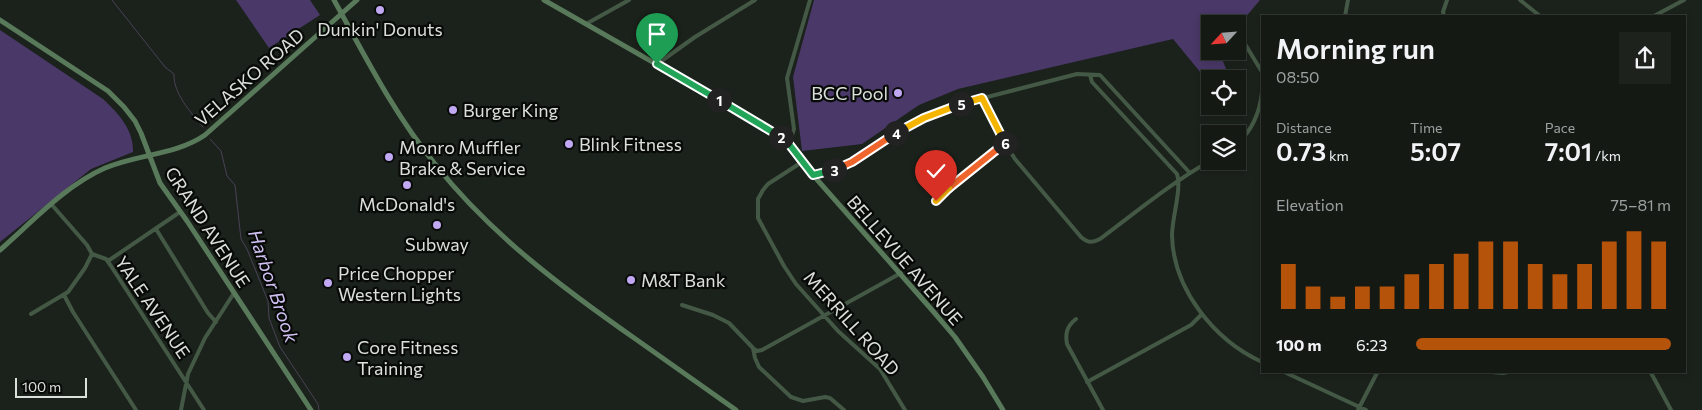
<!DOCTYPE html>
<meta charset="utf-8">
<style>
body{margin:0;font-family:Commissioner,sans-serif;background:#1d221d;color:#f1f3f6;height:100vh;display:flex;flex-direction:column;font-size:19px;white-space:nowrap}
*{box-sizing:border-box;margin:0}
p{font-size:16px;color:#9da0a0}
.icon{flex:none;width:28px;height:28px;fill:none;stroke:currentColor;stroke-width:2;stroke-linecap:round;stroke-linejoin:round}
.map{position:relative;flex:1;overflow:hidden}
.side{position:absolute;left:1261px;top:15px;width:425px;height:358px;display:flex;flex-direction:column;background:#141914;border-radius:0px;box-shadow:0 2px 8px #0003,0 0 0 1px #333834}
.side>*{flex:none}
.needle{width:32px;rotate:244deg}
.fabs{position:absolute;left:1201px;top:15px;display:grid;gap:10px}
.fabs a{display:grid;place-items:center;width:45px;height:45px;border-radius:0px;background:#141914;box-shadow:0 2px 8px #0003,0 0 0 1px #333834;font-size:25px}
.scale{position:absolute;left:15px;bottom:12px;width:72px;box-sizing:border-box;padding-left:5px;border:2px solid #dbe0db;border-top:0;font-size:14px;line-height:18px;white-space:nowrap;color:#dbe0db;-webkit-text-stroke:4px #070a07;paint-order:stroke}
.pin{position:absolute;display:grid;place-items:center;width:42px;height:42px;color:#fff;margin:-51px -21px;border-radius:50% 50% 50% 0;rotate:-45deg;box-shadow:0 0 5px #0007}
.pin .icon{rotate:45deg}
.km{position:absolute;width:25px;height:25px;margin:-12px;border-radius:50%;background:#222;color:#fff;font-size:14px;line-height:25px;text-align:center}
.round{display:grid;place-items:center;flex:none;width:52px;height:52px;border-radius:0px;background:#1d221d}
.head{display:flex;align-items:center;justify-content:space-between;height:85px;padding:0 15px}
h1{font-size:28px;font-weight:600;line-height:38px}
.stats{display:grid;grid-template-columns:repeat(3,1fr);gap:8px;height:85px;padding:5px 15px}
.stats div{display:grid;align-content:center}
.stats b{font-size:25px;font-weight:600}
.stats small{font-size:14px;font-weight:400}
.stats p{font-size:14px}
.chart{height:140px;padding:10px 15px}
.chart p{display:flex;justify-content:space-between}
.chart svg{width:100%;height:90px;margin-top:5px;stroke:#b45309;stroke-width:6}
ul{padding:0 15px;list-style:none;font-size:16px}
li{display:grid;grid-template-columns:80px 60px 1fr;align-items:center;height:38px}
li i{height:12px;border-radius:6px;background:#b45309}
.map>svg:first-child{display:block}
.green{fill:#4a3868}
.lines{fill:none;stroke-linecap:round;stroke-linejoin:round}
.stream{stroke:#494356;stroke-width:1}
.street{stroke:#445945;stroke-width:4}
.secondary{stroke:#58795a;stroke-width:5}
.split-1-casing{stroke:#fff;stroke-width:10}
.split-2-casing{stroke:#fff;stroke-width:10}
.split-3-casing{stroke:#fff;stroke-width:10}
.split-4-casing{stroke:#fff;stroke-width:10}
.split-5-casing{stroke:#fff;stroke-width:10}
.split-6-casing{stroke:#fff;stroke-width:10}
.split-7-casing{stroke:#fff;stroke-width:10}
.split-8-casing{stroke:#fff;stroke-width:10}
.split-1{stroke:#22a559;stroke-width:6}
.split-2{stroke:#22a559;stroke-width:6}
.split-3{stroke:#22a559;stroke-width:6}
.split-4{stroke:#f0652b;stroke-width:6}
.split-5{stroke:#f5b400;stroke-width:6}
.split-6{stroke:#f5b400;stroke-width:6}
.split-7{stroke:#f0652b;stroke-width:6}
.split-8{stroke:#f5b400;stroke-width:6}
.poi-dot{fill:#c1a8f3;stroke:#070a07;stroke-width:2}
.labels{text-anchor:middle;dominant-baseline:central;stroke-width:4.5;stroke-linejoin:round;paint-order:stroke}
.poi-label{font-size:18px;fill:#dbe0db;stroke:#070a07;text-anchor:start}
.street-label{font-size:18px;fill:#dbe0db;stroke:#070a07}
.water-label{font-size:19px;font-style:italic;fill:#d0c0f2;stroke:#070a07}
</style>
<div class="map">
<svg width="1702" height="410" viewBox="0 0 1702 410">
<rect width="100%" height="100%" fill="#1b211b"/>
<!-- green -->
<path class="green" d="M 236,0 L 310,0 L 320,15 L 269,48 Z
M 814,0 L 1260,0 L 1238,26 L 1238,24 L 1210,24 L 1210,51 L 1219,51 L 1230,79 L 1210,79 L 1210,84 L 1173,39 L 958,89 L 919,105 L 862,144 L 802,151 L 793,77 Z
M 0,30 L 103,99 C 118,113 134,130 133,152 L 91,169 L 0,242 Z"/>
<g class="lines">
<!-- stream -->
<path class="stream" d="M 112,0 L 165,67 L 174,74 C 173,93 191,113 203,127
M 210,139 L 221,151 L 227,176 L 235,185 L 241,239 L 247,249 L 268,301 L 269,318 L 280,347 L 318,404 L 319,410"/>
<!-- street -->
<path class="street" d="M 1520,0 L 1540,16
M 1345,16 L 1348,0
M 1444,16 L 1443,12 L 1447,0
M 1654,16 L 1684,0
M 586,24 L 629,0
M 1245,44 L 1262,72
M 657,64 L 695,37 L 755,0
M 1090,75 L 1092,82 L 1177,174 C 1182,188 1172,218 1172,235 C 1173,289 1214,340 1262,362
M 982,98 L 1005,143 L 1015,159 L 1081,237 C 1088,243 1092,243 1100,239 C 1136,212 1171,183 1210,161
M 1238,143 C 1252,130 1260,111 1262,92
M 789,144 L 794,129 L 787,78 L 810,0
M 802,162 L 768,184 L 763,190 L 758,199 L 758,218 L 784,266 L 796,284 L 838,331 L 880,369 L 905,410
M 813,175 L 843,166 L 883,140 L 908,126 L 960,104 L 1077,74 L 1100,75 L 1189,172
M 936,201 L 970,169 L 1005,143
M 52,205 L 87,245 L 92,254 L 106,259 L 111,266 L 204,410
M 156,229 L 208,313 L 216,322
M 108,261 L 180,212
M 64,295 L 73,312 L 136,410
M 682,305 L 713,315 L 729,323 L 753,348 L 755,358 L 759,367 L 791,397 L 803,401 L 825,397 L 830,398 L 844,410
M 31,314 L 68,292 L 85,268 L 92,254
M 1076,319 C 1067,326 1065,333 1067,344 L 1103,410
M 754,349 L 757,351 L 762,350 L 901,273
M 1282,371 L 1366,410
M 1480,371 L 1503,373 L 1513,371
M 1650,371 L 1671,410
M 1087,382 L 1191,325 L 1202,314
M 181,410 L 188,374 L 205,338 L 234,293
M 1358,410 L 1378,371"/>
<!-- secondary -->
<path class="secondary" d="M 334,0 C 365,56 394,114 435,164 C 491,235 564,289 637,340 C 670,363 703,387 736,410
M 544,0 L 775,132 L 789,144 L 813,175 L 932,310 L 955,337 L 983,377 L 1003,410
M 0,20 L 108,91 L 124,107 L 135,121 L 141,133 L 160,183 L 187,221 L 311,410
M 0,250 C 32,222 66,185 105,168 C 138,154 176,155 205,135 L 357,0"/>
</g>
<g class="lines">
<!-- split-1 casing -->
<g class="split-1-casing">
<path id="split-1" d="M 657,64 L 719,100"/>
</g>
<!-- split-2 casing -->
<g class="split-2-casing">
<path id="split-2" d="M 719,100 L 781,137"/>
</g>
<!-- split-3 casing -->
<g class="split-3-casing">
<path id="split-3" d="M 781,137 L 789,144 L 813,175 L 834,170"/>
</g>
<!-- split-4 casing -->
<g class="split-4-casing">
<path id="split-4" d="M 834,170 L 852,162 L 896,133"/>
</g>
<!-- split-5 casing -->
<g class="split-5-casing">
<path id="split-5" d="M 896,133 L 924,118 L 961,104"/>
</g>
<!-- split-6 casing -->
<g class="split-6-casing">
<path id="split-6" d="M 961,104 L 982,98 L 1005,143"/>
</g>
<!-- split-7 casing -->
<g class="split-7-casing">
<path id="split-7" d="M 949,188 L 1005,143"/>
</g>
<!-- split-8 casing -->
<g class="split-8-casing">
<path id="split-8" d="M 936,201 L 949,188"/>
</g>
<!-- split-1 -->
<use href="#split-1" class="split-1"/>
<!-- split-2 -->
<use href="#split-2" class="split-2"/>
<!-- split-3 -->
<use href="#split-3" class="split-3"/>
<!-- split-4 -->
<use href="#split-4" class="split-4"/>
<!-- split-5 -->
<use href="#split-5" class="split-5"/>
<!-- split-6 -->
<use href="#split-6" class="split-6"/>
<!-- split-7 -->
<use href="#split-7" class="split-7"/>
<!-- split-8 -->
<use href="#split-8" class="split-8"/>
</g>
<!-- markers -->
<g class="poi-dot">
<circle cx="380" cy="10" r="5"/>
<circle cx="898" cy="93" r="5"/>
<circle cx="453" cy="110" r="5"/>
<circle cx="569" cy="144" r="5"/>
<circle cx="389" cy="157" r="5"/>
<circle cx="407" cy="185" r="5"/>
<circle cx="437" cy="225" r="5"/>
<circle cx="631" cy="280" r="5"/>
<circle cx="328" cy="283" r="5"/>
<circle cx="347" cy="357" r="5"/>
</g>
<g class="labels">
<!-- poi labels -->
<g class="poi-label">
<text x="380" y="29" text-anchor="middle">Dunkin' Donuts</text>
<text x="888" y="93" text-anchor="end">BCC Pool</text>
<text x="463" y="110">Burger King</text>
<text x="579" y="144">Blink Fitness</text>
<text x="399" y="147">Monro Muffler<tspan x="399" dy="21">Brake &amp; Service</tspan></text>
<text x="407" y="204" text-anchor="middle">McDonald's</text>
<text x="437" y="244" text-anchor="middle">Subway</text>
<text x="338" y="273">Price Chopper<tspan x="338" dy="21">Western Lights</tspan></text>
<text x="641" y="280">M&amp;T Bank</text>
<text x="357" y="347">Core Fitness<tspan x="357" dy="21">Training</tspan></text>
</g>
<!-- street labels -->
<g class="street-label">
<text transform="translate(249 77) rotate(-41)">VELASKO ROAD</text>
<text transform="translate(208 227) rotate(57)">GRAND AVENUE</text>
<text transform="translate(905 260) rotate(49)">BELLEVUE AVENUE</text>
<text transform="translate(153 307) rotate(56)">YALE AVENUE</text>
<text transform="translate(852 323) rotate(48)">MERRILL ROAD</text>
</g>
<!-- water labels -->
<g class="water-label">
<text transform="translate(274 286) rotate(71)">Harbor Brook</text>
</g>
</g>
</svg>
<div class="fabs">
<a><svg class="needle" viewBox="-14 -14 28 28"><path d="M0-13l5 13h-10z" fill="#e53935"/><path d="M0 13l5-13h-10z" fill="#9da0a0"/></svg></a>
<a><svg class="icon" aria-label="locate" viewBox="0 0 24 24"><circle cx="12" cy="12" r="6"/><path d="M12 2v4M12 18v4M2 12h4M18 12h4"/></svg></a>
<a><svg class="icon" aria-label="layers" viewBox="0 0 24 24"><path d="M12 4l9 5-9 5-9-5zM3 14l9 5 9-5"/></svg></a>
</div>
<div class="scale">100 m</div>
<div class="pin" style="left:657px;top:64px;background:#1e9e55"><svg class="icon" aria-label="arrive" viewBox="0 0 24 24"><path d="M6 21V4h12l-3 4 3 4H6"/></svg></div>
<div class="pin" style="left:936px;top:201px;background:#d93025"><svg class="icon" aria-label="check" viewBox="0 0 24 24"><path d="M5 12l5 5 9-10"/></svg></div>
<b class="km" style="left:719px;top:100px">1</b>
<b class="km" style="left:781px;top:137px">2</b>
<b class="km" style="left:834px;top:170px">3</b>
<b class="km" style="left:896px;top:133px">4</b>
<b class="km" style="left:961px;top:104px">5</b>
<b class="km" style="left:1005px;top:143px">6</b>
<section class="side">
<div class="head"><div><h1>Morning run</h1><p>08:50</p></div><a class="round"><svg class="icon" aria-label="share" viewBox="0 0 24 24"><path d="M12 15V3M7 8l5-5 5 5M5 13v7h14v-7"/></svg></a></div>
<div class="stats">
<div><p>Distance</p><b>0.73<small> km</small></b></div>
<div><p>Time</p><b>5:07</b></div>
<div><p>Pace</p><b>7:01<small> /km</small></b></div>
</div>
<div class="chart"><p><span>Elevation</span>75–81 m</p>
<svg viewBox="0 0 160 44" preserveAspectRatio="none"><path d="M5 44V22M15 44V33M25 44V38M35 44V33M45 44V33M55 44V27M65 44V22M75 44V17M85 44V11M95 44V11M105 44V22M115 44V27M125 44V22M135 44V11M145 44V6M155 44V11"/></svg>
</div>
<ul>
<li><b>100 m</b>6:23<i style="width:100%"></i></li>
</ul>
</section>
</div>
